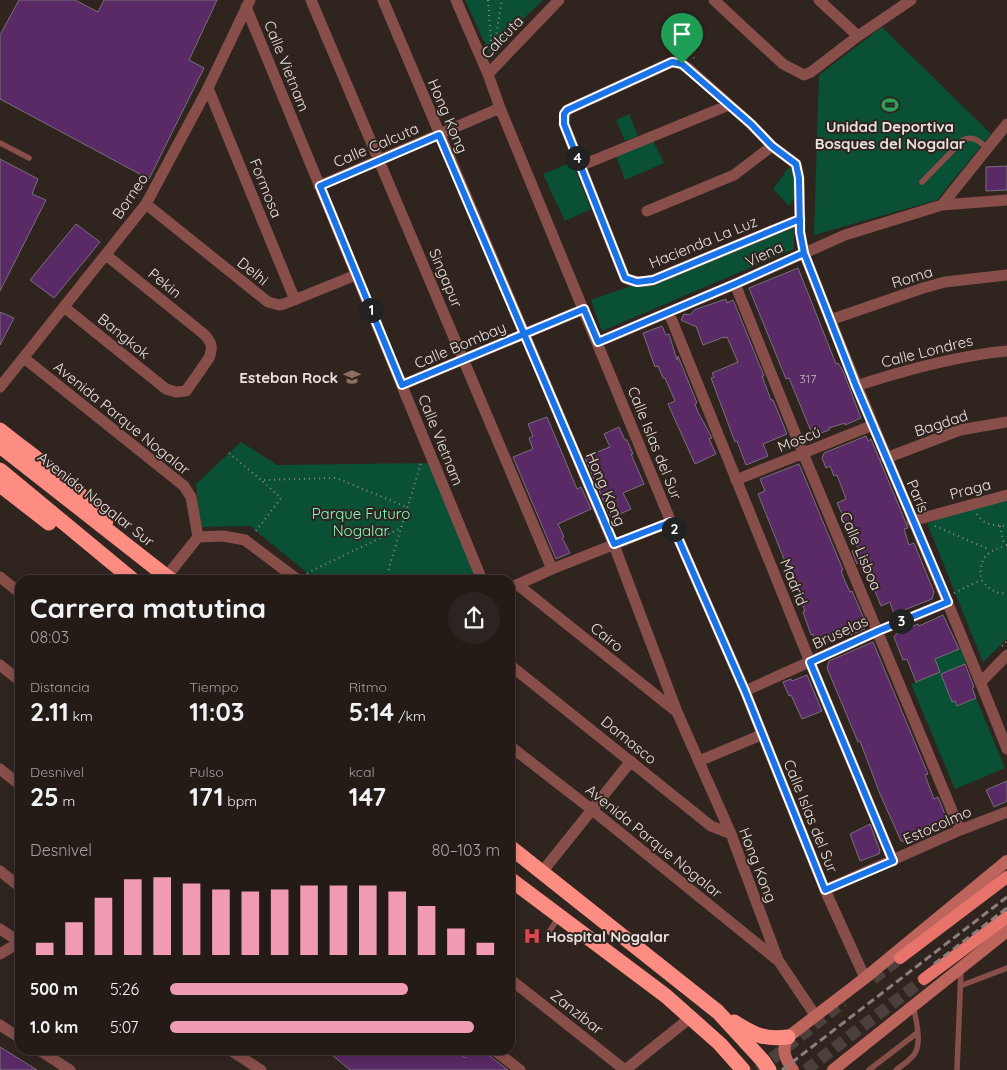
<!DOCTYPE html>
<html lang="es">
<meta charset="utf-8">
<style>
body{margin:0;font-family:Quicksand,sans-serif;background:#2c2420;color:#f1f3f6;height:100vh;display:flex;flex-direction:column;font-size:19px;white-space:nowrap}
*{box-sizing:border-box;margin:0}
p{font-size:16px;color:#a3a1a1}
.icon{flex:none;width:28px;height:28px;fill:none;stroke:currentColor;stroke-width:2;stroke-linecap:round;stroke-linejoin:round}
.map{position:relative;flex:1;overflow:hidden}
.sheet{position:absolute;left:15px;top:575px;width:500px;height:480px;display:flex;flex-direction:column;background:#241b17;border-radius:15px;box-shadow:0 2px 12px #0003,0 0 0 1px #413936}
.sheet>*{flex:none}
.pin{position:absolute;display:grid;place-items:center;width:42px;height:42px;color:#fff;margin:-51px -21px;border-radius:50% 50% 50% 0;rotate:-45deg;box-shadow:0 0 5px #0007}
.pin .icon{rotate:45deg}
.km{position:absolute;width:25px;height:25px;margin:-12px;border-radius:50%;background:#222;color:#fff;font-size:14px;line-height:25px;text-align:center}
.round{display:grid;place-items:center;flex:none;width:52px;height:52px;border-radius:26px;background:#2c2420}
.overview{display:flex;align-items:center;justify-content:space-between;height:85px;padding:0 15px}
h1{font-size:28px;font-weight:700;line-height:38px}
.figures{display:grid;grid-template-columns:repeat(3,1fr);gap:8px;height:85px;padding:5px 15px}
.figures div{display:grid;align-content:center}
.figures b{font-size:25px;font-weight:700}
.figures small{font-size:14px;font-weight:400}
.figures p{font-size:14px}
.chart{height:140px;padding:10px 15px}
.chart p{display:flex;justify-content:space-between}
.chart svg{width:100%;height:90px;margin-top:5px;stroke:#f19ab3;stroke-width:6}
ul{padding:0 15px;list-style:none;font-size:16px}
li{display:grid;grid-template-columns:80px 60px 1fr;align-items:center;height:38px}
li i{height:12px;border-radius:6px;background:#f19ab3}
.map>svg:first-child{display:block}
.green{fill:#095035}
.building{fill:#5a2a66;stroke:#786f7b}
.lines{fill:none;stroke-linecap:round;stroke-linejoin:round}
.primary-tunnel{stroke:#4c403c;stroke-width:12;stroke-dasharray:12 6;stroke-linecap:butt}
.path{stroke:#938986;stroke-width:2;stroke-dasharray:1 4;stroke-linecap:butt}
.lane{stroke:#884f4a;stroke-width:5.5}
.street{stroke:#884f4a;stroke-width:11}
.secondary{stroke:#bd645c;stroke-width:12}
.primary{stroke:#e7736a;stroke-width:12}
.highway{stroke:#fd8d83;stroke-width:15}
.rail{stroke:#897f7b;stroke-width:3;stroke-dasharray:8 4;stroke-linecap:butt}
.route-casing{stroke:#fff;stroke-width:10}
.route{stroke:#1a73e8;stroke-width:6}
.labels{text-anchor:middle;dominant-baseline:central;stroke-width:4;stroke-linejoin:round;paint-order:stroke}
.number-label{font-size:12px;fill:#c5b3c0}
.street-label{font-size:15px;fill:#e9e1de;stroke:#30241f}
.poi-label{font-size:15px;font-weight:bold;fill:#e9e1de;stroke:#30241f}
.park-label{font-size:15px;fill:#81fec3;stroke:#30241f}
</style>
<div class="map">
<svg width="1007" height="1070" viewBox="0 0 1007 1070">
<rect width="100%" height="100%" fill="#30241f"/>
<!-- green -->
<path class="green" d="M 465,0 L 543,0 L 523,19 L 492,59 Z
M 882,27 L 991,134 L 937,200 L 814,235 L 819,75 Z
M 629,114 L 638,136 L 625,141 L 616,120 Z
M 653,141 L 664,163 L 625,180 L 616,156 Z
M 572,162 L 591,209 L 565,221 L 543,174 Z
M 789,167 L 797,172 L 796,196 L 789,206 L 773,189 Z
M 794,228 L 794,249 L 602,331 L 591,300 Z
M 241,442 L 277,465 L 429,463 L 477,580 L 316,580 L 250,526 L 200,527 L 196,484 Z
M 1007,499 L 1007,639 L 983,662 L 927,523 Z
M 960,648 L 967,663 L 941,674 L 952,702 L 955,701 L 957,706 L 976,698 L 1005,768 L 955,789 L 911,684 L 939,672 L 933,660 Z"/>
<!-- building -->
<path class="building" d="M 19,0 L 75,0 L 98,12 L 104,0 L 217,0 L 189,60 L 204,68 L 149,179 L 0,99 L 0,35 Z
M 0,159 L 38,179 L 32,194 L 46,200 L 0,291 Z
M 1007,166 L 1007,190 L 986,191 L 986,167 Z
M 76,224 L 100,242 L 54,298 L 30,280 Z
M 798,268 L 836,364 L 838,363 L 843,371 L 861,418 L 845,425 L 845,423 L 829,428 L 829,430 L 813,436 L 789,378 L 786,379 L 749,288 Z
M 726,299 L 727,303 L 733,300 L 736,307 L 764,376 L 762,376 L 771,400 L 773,400 L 787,434 L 763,444 L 768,456 L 746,465 L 737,441 L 735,442 L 711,378 L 714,377 L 712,373 L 738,362 L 727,337 L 724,338 L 724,337 L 703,345 L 696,326 L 694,326 L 681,320 L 684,314 L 690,315 L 694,310 Z
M 0,312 L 14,318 L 0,345 Z
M 662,326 L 666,335 L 669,334 L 677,360 L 678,356 L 697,403 L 695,404 L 698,412 L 712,438 L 709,439 L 716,454 L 695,464 L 668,404 L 675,401 L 665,378 L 663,378 L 658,366 L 655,367 L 643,333 Z
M 547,417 L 577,489 L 581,487 L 591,509 L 558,524 L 564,537 L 562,538 L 570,553 L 556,559 L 513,457 L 533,449 L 529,438 L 533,436 L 528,424 Z
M 619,427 L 625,440 L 627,440 L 633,454 L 631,454 L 644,484 L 623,493 L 631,509 L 611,518 L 585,458 L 597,452 L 610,447 L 604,434 Z
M 866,436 L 868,441 L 871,439 L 908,528 L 904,529 L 909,545 L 914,543 L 934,592 L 932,599 L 894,614 L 890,602 L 881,606 L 863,561 L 857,564 L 852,551 L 858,549 L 849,524 L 847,525 L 837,503 L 846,499 L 837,475 L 834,476 L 830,466 L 826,468 L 822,458 L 824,453 Z
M 799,464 L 843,570 L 841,571 L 845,581 L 850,592 L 852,591 L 865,621 L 862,622 L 865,629 L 850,635 L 849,633 L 818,646 L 813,634 L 811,635 L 803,612 L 805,611 L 798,594 L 801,592 L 787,563 L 786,564 L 758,494 L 765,491 L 760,479 Z
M 943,615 L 959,649 L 935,659 L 940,672 L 916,682 L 907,659 L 903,660 L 894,637 L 898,632 L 918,624 L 919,626 Z
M 873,642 L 928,774 L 925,775 L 934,799 L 938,797 L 949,824 L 948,826 L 909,842 L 901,841 L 880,794 L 860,741 L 858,742 L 827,668 L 829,661 Z
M 965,664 L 974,687 L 972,688 L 976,698 L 957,706 L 955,701 L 952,702 L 941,674 Z
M 807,675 L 822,711 L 802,719 L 791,695 L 789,696 L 783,682 L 791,679 L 792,681 Z
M 1007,781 L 1007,801 L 994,807 L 986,790 Z
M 870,824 L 880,851 L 879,854 L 860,861 L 850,834 Z
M 0,1047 L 37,1070 L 0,1070 Z
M 326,1050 L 455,1050 L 465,1058 L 471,1050 L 482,1050 L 508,1070 L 350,1070 Z"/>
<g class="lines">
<!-- primary-tunnel -->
<path class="primary-tunnel" d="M 873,979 L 900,958
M 758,1070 L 843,1002
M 806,1070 L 924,979"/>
<!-- path -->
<path class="path" d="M 488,0 L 492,55
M 682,52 L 686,50 L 694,58
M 493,53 L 502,0
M 229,453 L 261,480 L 336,478 L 407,507
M 977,514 C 984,526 995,525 1007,526
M 935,526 L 990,550
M 1000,526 L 1004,545
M 256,531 L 281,498 L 261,480
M 1007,545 C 986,552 979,557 981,580 C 989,588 995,595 1007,593
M 307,573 L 401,528
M 387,580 L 390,564 L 421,463
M 954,593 L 981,580
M 1002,646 L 1007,641"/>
<!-- lane -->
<path class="lane" d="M 0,143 L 29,158
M 922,182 L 963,140 C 974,135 979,142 988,148
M 549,932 L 558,918
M 960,986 L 1007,968
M 869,1070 L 917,1033
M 896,1070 C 902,1065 913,1059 916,1051 C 921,1041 916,1017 913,1007
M 957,1070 L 961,970"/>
<!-- street -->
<path class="street" d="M 311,0 L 552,569
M 383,0 L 614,545 L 677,712 L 731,834 L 778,960 L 815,1015
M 456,0 L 488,74 L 500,108 L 671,522 L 745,691 L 825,890 L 865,978
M 714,0 L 783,64 L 804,75 L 811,72 L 858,36 L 911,0
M 819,0 L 858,36
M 246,7 L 482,580
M 488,74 L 559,0
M 208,88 L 295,300
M 580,166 L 729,105
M 319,186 L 500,108
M 146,204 L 268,302 L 279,305 L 284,304 L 356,275
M 942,205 L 1007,124
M 647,211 L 734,175 L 772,146
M 800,219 L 653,280 C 642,282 635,283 625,278 L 564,124 L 565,114 L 567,110 L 672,62 L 678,62 L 688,68 L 751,124 L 772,146 L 796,164 L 799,178 L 800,232 L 804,253 C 868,420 942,583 1007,749
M 735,284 L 803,453 L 960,830
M 64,307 L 166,389 L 176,392 L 186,391 L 209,358 C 213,348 212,343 205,335 L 106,255
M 669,313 L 810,662 L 893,861
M 830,320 L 923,288 L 945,282 L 1007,275
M 598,342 L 735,284 L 845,235 L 942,205 L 1007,200
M 24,358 L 184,486 L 191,497 L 198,537
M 402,385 L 584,309
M 856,386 C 905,370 955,356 1007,351
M 0,387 L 146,204 L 208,88 L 250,0
M 886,458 L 960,430 L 1007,422
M 736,480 L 873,425
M 912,521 L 1007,495
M 198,537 L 223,536 L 245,540 L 298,580
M 167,576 L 198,537
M 0,577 L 20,593
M 518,585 L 677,712
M 510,588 L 552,569 L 671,522
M 0,665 L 20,681
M 510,665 L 701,818 L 711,826 L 731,834
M 981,682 L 1007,655
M 745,691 L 878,631 L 948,602
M 510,746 L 591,809 L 776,959
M 699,761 L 761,735
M 0,769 L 20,785
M 0,871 L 20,887
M 542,872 L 631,761
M 825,890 L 960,830 L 1007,812
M 0,929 L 20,942
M 0,954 L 20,942
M 510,979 L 625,1070
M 0,1025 L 20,1038
M 39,1050 L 70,1070
M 230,1050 L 261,1070
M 494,1050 L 520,1070
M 625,1070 L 690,1018"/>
<!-- secondary -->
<path class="secondary" d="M 793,1070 C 785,1059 781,1049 788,1037 L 865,978 L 1007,861
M 833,1070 L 1007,931"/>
<!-- primary -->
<path class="primary" d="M 900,958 L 1007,877
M 924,979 L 1007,917"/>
<!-- highway -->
<path class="highway" d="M 0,430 C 36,459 76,486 106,521
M 0,446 L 171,580
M 0,470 L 133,580
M 0,485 L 49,523
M 510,847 L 718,1012 L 763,1061 L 769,1070
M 510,879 L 666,996 L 720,1044 L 743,1070
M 734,1022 C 755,1035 764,1040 788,1037"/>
<!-- rail -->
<path class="rail" d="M 934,964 L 1007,908
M 782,1070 L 1007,897"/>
</g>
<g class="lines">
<!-- route casing -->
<g class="route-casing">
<path id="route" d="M 682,64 L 751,124 L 772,146 L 796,164 L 799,178 L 800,232 L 804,253 L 735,284 L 598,342 L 584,309 L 402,385 L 320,186 L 439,135 L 614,544 L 671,522 L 745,691 L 825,890 L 893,861 L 810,662 L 878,631 L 948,602 L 856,386 L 804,253 L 800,232 L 800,219 L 653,280 L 637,282 L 625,278 L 564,124 L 564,114 L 567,110 L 672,62 L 682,64"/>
</g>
<!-- route -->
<use href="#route" class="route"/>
</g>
<!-- icons -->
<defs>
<g id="stadium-bare" transform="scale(1.35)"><path d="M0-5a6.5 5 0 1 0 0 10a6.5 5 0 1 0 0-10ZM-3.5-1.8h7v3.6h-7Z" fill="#2e9e5b" stroke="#30241f" stroke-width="2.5" paint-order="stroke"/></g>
<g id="school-bare" transform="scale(1.35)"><path d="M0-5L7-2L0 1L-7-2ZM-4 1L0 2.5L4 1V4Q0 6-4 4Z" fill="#8d6e63" stroke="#30241f" stroke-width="2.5" paint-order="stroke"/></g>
<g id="hospital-bare" transform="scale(1.35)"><path d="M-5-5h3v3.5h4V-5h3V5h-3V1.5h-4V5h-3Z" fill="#e0444e" stroke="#30241f" stroke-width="2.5" paint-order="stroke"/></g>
</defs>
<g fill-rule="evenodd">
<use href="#stadium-bare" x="890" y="105"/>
<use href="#school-bare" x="352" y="377"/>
<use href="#hospital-bare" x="532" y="936"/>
</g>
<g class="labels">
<!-- number labels -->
<g class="number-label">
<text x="808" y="378">317</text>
</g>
<!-- street labels -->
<g class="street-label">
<text transform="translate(502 37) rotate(-46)">Calcuta</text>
<text transform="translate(287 66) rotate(68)">Calle Vietnam</text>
<text transform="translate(448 116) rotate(67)">Hong Kong</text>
<text transform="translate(376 145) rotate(-23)">Calle Calcuta</text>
<text transform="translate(266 188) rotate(68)">Formosa</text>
<text transform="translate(130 196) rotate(-56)">Borneo</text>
<text transform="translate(703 242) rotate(-22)">Hacienda La Luz</text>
<text transform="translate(764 254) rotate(-25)">Viena</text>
<text transform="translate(253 271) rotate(39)">Delhi</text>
<text transform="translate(912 277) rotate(-17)">Roma</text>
<text transform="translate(446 278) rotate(67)">Singapur</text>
<text transform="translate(165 283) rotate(39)">Pekin</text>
<text transform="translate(124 336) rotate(39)">Bangkok</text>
<text transform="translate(460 345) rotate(-23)">Calle Bombay</text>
<text transform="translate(927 351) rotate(-14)">Calle Londres</text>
<text transform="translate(122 418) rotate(39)">Avenida Parque Nogalar</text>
<text transform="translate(941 423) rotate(-18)">Bagdad</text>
<text transform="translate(799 439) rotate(-22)">Moscú</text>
<text transform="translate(441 440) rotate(68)">Calle Vietnam</text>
<text transform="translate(655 443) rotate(68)">Calle Islas del Sur</text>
<text transform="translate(606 489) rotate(67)">Hong Kong</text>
<text transform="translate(970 489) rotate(-15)">Praga</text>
<text transform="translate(918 496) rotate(67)">París</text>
<text transform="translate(96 499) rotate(38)">Avenida Nogalar Sur</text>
<text transform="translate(861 551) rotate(67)">Calle Lisboa</text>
<text transform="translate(794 582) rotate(68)">Madrid</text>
<text transform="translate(840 632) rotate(-25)">Bruselas</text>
<text transform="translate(607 637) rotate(39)">Cairo</text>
<text transform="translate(629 740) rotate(39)">Damasco</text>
<text transform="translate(811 816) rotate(68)">Calle Islas del Sur</text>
<text transform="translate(937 825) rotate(-24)">Estocolmo</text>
<text transform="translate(654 841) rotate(39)">Avenida Parque Nogalar</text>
<text transform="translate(758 865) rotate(69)">Hong Kong</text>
<text transform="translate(577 1012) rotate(38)">Zanzíbar</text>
</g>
<!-- poi labels -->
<g class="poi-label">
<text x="890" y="126">Unidad Deportiva<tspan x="890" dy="17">Bosques del Nogalar</tspan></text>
<text x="338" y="377" text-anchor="end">Esteban Rock</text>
<text x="546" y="936" text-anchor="start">Hospital Nogalar</text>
</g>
<!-- park labels -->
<g class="park-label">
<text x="361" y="513">Parque Futuro<tspan x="361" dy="17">Nogalar</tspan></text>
</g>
</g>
</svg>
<div class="pin" style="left:682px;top:64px;background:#1e9e55"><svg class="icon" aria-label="arrive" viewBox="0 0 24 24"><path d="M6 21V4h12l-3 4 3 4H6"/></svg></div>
<b class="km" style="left:371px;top:310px">1</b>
<b class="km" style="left:674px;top:529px">2</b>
<b class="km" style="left:901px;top:621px">3</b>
<b class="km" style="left:577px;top:158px">4</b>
<section class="sheet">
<div class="overview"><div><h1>Carrera matutina</h1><p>08:03</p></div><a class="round"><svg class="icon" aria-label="share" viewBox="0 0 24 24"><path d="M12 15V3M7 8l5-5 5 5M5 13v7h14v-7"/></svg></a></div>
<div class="figures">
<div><p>Distancia</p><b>2.11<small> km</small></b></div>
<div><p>Tiempo</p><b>11:03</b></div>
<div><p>Ritmo</p><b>5:14<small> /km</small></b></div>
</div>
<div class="figures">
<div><p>Desnivel</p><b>25<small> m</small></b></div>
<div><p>Pulso</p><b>171<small> bpm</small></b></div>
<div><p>kcal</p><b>147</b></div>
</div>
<div class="chart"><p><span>Desnivel</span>80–103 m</p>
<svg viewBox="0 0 160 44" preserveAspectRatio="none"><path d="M5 44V38M15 44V28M25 44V16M35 44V7M45 44V6M55 44V9M65 44V12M75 44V13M85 44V12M95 44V10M105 44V10M115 44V10M125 44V13M135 44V20M145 44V31M155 44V38"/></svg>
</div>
<ul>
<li><b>500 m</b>5:26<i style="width:72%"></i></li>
<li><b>1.0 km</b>5:07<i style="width:92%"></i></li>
</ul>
</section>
</div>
